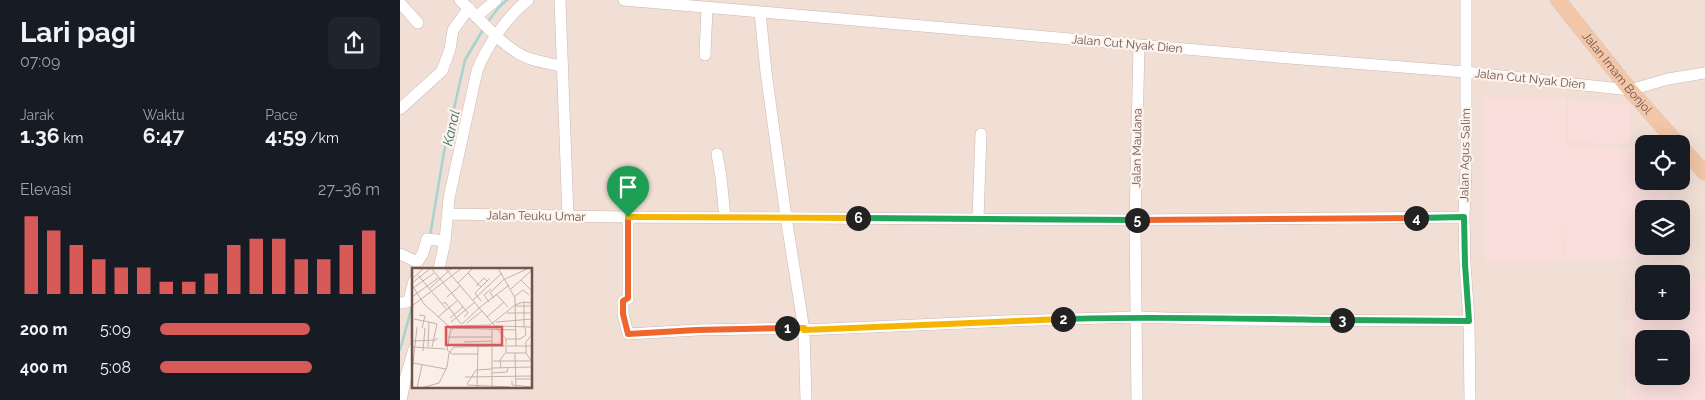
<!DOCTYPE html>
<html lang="id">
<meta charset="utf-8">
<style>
body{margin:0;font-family:Raleway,sans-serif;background:#20242c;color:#f1f3f6;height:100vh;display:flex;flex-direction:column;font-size:19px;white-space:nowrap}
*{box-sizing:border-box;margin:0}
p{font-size:16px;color:#9ea1a6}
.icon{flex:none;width:28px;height:28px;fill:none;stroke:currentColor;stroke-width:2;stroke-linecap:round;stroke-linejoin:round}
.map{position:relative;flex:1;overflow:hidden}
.details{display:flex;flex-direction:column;background:#171b24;width:400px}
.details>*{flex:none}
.tools{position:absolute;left:1235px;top:135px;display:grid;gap:10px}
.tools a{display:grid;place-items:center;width:55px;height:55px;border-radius:10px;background:#171b24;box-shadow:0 5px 20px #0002;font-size:25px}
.pin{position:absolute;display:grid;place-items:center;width:42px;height:42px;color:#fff;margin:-51px -21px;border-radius:50% 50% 50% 0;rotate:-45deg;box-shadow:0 0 5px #0007}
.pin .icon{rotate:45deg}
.km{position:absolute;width:25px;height:25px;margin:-12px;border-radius:50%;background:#222;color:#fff;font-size:14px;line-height:25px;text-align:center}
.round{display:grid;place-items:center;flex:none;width:52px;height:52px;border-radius:10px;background:#20242c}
.summary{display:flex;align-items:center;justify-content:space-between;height:85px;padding:0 20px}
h1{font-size:28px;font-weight:700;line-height:38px}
.metrics{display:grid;grid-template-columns:repeat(3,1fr);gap:8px;height:85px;padding:5px 20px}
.metrics div{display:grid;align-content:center}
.metrics b{font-size:21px;font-weight:700}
.metrics small{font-size:14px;font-weight:400}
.metrics p{font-size:14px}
.chart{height:140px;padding:10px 20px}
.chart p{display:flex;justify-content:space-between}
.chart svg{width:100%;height:90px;margin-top:5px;stroke:#d85a58;stroke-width:6}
ul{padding:0 20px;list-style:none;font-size:16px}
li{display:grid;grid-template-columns:80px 60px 1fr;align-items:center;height:38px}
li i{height:12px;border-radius:6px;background:#d85a58}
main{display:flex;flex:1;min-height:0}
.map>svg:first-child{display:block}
.residential{fill:#f1dfd6;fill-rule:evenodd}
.commercial{fill:#f9dedc;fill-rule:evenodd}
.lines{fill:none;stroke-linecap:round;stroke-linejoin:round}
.stream{stroke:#a4d3d0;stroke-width:2.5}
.minor-casing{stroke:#cdb7b1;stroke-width:12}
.major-casing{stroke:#d4cbca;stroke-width:16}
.minor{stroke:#fff;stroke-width:11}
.major{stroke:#f2c6a6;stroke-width:15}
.split-1-casing{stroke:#fff;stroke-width:10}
.split-2-casing{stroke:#fff;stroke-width:10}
.split-3-casing{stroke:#fff;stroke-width:10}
.split-4-casing{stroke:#fff;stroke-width:10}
.split-5-casing{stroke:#fff;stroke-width:10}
.split-6-casing{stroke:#fff;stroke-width:10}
.split-7-casing{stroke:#fff;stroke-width:10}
.split-1{stroke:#f0652b;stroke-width:6}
.split-2{stroke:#f5b400;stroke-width:6}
.split-3{stroke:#22a559;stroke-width:6}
.split-4{stroke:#22a559;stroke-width:6}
.split-5{stroke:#f0652b;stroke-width:6}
.split-6{stroke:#22a559;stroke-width:6}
.split-7{stroke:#f5b400;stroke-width:6}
.labels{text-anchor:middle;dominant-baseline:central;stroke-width:4.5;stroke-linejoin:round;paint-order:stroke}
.street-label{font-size:12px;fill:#71534e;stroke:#fdf3ed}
.water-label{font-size:14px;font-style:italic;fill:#437572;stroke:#fdf3ed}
.inset-road{fill:none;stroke:#c3b1aa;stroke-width:1}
.view{fill:#d85a58;fill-opacity:0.15;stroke:#d85a58;stroke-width:2.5}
.inset-edge{fill:none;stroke:#71534e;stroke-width:2.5}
</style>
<main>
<section class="details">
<div class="summary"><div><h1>Lari pagi</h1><p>07:09</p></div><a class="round"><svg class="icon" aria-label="share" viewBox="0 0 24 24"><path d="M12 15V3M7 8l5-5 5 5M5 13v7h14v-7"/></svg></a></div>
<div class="metrics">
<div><p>Jarak</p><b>1.36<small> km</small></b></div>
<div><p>Waktu</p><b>6:47</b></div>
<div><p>Pace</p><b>4:59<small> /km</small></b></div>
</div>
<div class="chart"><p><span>Elevasi</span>27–36 m</p>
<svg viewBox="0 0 160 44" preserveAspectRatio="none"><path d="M5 44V6M15 44V13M25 44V20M35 44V27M45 44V31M55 44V31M65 44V38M75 44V38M85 44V34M95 44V20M105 44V17M115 44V17M125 44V27M135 44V27M145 44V20M155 44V13"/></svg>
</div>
<ul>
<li><b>200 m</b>5:09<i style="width:68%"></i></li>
<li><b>400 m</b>5:08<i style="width:69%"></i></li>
</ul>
</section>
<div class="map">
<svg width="1305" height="400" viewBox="0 0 1305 400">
<rect width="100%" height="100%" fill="#faefe7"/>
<!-- residential -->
<path class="residential" d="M 0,0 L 1305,0 L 1305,400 L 0,400 ZM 1244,144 L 1281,144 L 1281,181 L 1244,181 ZM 1244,209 L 1281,209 L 1281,246 L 1244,246 ZM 14,269 L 131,269 L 131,386 L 14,386 ZM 1244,274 L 1281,274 L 1281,311 L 1244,311 ZM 1244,339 L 1281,339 L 1281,376 L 1244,376 Z"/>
<!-- commercial -->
<path class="commercial" d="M 1084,98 L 1166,98 L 1165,145 L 1244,148 L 1244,181 L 1267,181 L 1268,209 L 1244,209 L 1244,246 L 1270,246 L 1270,257 L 1166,260 L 1165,169 L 1164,262 L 1085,262 Z
M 1168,101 L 1231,104 L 1230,144 L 1169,142 Z
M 1229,277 L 1244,278 L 1244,311 L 1281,311 L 1281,279 L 1305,279 L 1305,400 L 1226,400 ZM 1244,339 L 1281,339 L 1281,376 L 1244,376 Z"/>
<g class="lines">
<!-- stream -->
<path class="stream" d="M 87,23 L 99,7 L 107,0
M 30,236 L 44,152 L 65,60 L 84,28
M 0,350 L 13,303"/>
<!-- minor casing -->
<g class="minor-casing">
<path id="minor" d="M 60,0 C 80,19 103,48 128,58 C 139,62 151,64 162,66
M 160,0 L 168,217
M 224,0 L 877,57 L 1065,72 L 1230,90 L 1268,79 L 1305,73
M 1066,0 L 1066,169 L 1064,217 L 1065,264 L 1069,321 L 1070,400
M 0,3 L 18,23
M 360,12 L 366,72 L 386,217 L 404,330 L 406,400
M 76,17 L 96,0
M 305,55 L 307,8
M 0,109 L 42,71 L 50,49 L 53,30 L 69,8
M 317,154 L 321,177 L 325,218
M 48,214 L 228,217 L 735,220 L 1064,217
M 228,217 L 228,299 L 223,301 L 223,314 L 228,334 L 297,330 L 404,328
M 578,218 L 581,134
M 0,254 L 15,261 L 18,261 L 23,253 L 27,239 L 45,241
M 39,269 L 45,241 L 49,198 L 77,71 C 86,47 108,15 128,0
M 0,303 L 7,302 L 9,300 L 14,281
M 404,330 L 605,321 L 736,317 L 833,320 L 1069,321
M 1,400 L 6,376 L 14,349
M 737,400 L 735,220 L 739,45"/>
</g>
<!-- major casing -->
<g class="major-casing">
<g id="major">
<path id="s1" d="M 1158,0 L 1230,90 L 1278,144"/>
<path d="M 1281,147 L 1305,173"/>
</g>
</g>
<!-- minor -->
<use href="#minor" class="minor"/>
<!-- major -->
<use href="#major" class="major"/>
</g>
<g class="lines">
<!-- split-1 casing -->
<g class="split-1-casing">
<path id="split-1" d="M 228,217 L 228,298 L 223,301 L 223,314 L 228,334 L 297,330 L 387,328"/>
</g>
<!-- split-2 casing -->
<g class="split-2-casing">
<path id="split-2" d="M 387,328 L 404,328 L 404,330 L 663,319"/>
</g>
<!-- split-3 casing -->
<g class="split-3-casing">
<path id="split-3" d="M 663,319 C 756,316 849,319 942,320"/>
</g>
<!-- split-4 casing -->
<g class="split-4-casing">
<path id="split-4" d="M 942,320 L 1069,321 L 1065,264 L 1064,217 L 1016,218"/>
</g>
<!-- split-5 casing -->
<g class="split-5-casing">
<path id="split-5" d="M 737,220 L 1016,218"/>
</g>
<!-- split-6 casing -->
<g class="split-6-casing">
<path id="split-6" d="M 458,218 L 737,220"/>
</g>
<!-- split-7 casing -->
<g class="split-7-casing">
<path id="split-7" d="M 228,217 L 458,218"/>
</g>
<!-- split-1 -->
<use href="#split-1" class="split-1"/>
<!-- split-2 -->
<use href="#split-2" class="split-2"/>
<!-- split-3 -->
<use href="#split-3" class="split-3"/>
<!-- split-4 -->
<use href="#split-4" class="split-4"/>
<!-- split-5 -->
<use href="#split-5" class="split-5"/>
<!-- split-6 -->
<use href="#split-6" class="split-6"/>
<!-- split-7 -->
<use href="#split-7" class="split-7"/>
</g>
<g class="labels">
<!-- street labels -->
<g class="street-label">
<text transform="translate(727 44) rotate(5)">Jalan Cut Nyak Dien</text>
<text stroke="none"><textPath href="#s1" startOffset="94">Jalan Imam Bonjol</textPath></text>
<text transform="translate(1130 79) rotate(6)">Jalan Cut Nyak Dien</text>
<text transform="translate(737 148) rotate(-89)">Jalan Maulana</text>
<text transform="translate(1065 155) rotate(-89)">Jalan Agus Salim</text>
<text transform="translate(136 216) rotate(1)">Jalan Teuku Umar</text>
</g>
<!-- water labels -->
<g class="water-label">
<text transform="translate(51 128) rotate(-78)">Kanal</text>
</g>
</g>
<!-- overview -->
<g transform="translate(12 268)">
<rect width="120" height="120" fill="#faefe7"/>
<path class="inset-road" d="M 19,0 L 56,45 L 52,49M 33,0 L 94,71 L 94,78M 86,0 L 103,30 L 104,78M 56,5 L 69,19M 6,7 L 35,42M 0,11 L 12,0M 109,12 L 120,23M 0,15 L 19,0M 46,15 L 61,0M 0,17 L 12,36 L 41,62M 64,18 L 72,10 L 75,13M 1,20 L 22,5M 17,21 L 40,0M 99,21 L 120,2M 85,27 L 96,39M 0,29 L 26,10M 35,29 L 48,18M 102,29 L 111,22 L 117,27M 82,30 L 78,25 L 91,12 L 117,0M 61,32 L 90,5M 69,33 L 63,25 L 78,10M 77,34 L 72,27 L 79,21M 112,34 L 112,59M 30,37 L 33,34 L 49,56M 0,38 L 50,0M 104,38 L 120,38M 67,40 L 97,17M 95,45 L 120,45M 7,47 L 13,48 L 10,60M 26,49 L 45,33M 75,49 L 92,34M 38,50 L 51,39M 2,51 L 17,54 L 16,79M 17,54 L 25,56 L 20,79M 39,54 L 63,34M 84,54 L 120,51M 55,55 L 70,43M 50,56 L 67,40M 40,58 L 78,57 L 103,37 L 111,34 L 120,35M 83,58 L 120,59M 80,61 L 80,78M 120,66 L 114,74 L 114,85 L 120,94M 36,69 L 80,69M 94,71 L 108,71 L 114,67 L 113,59M 0,73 L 24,72 L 25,70M 52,74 L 80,73M 94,78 L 120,78M 1,79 L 33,81M 94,79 L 94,85 L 114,85M 11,83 L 13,60M 103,85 L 104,120M 66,86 L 40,86 L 35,82 L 39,60 L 104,62M 81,93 L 120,93M 1,95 L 34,101M 80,100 L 120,99M 89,100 L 88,92 L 93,85M 0,104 L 5,59M 80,105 L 95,104 L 96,100M 53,109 L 120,108M 104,111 L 120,111M 100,113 L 100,117 L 120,119M 55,116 L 64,102 L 80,101M 55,117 L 98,119M 5,120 L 10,97M 9,120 L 27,115 L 35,99 L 37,85 L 42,79 L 93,78M 65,120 L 66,78M 80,120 L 80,79"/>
<path class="view" d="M 34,59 L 90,59 L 90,77 L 34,77 Z"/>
<rect width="120" height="120" class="inset-edge"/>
</g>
</svg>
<div class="tools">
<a><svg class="icon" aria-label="locate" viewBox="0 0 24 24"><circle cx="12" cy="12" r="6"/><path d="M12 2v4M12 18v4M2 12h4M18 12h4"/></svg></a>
<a><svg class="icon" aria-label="layers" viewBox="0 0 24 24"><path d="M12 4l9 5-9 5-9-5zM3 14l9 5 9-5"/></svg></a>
<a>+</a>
<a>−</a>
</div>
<div class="pin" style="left:228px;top:217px;background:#1e9e55"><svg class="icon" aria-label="arrive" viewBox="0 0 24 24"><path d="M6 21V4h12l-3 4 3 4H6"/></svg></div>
<b class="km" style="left:387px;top:328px">1</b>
<b class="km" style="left:663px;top:319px">2</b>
<b class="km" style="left:942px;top:320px">3</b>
<b class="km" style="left:1016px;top:218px">4</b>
<b class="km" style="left:737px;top:220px">5</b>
<b class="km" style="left:458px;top:218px">6</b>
</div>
</main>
